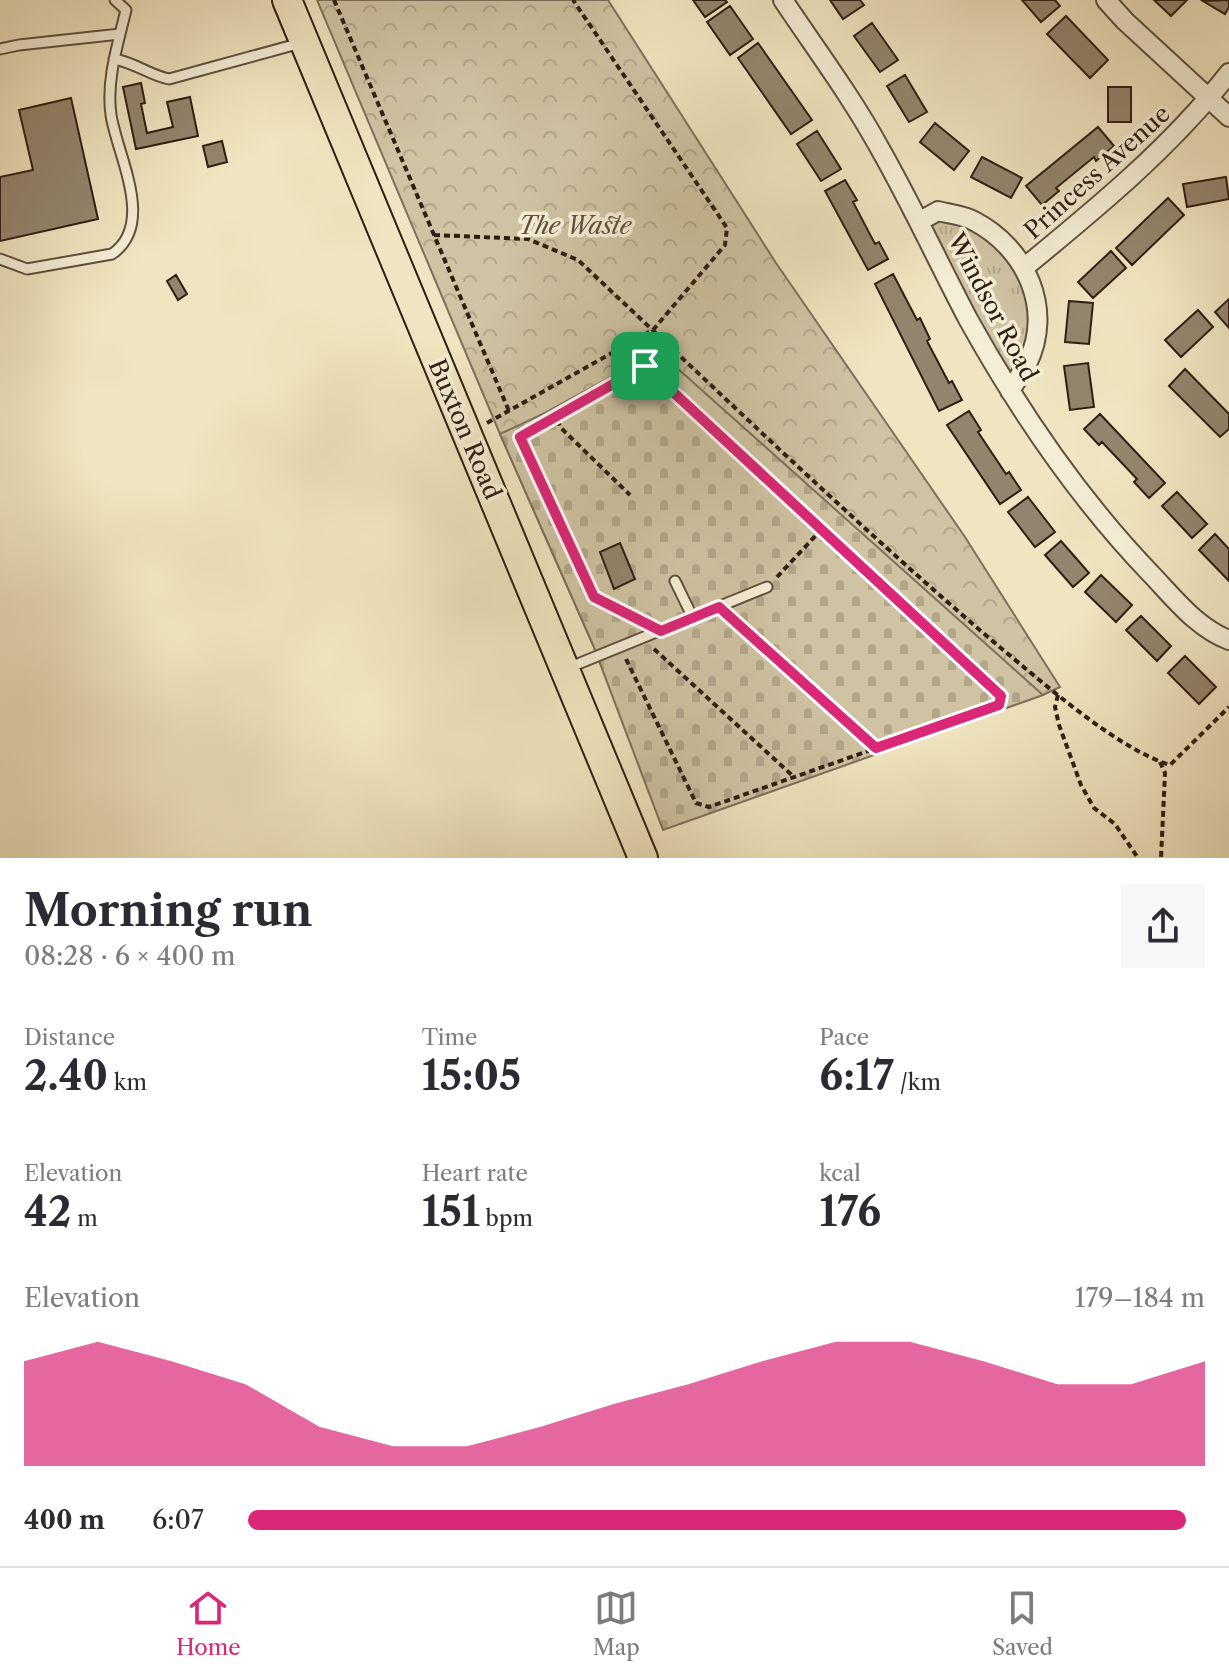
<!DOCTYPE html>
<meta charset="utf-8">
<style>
body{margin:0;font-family:"Libre Caslon Text",serif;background:#f7f7f7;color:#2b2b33;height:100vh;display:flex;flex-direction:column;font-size:30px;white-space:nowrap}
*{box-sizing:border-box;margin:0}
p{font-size:26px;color:#7c7c81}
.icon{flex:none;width:44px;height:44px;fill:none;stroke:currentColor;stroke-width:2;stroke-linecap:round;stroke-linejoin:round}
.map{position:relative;height:858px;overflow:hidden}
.side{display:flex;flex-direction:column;background:#fff;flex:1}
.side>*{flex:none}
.pin{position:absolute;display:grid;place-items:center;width:68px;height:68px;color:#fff;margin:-34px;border-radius:16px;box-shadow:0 4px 12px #0006}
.round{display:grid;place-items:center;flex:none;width:84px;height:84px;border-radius:0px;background:#f7f7f7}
.headline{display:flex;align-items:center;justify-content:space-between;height:136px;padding:0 24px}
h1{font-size:44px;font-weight:800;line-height:60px}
.figures{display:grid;grid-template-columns:repeat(3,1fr);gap:12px;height:136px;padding:8px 24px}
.figures div{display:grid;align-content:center}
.figures b{font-size:40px;font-weight:800}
.figures small{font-size:22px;font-weight:400}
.figures p{font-size:22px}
.chart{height:224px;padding:16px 24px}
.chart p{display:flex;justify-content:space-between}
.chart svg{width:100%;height:144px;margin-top:8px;fill:#db2777;opacity:.7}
ul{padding:0 24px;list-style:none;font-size:26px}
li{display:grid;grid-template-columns:128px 96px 1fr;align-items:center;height:60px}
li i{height:20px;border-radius:10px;background:#db2777}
.dock{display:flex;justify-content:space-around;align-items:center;height:112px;border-top:2px solid #e1e1e2;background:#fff;font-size:22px;color:#7c7c81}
.dock a{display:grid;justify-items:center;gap:4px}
.dock .current{color:#db2777}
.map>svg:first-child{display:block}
.grass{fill:url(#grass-tufts);stroke:#7f705b;stroke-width:2}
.forest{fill:url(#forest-crowns);stroke:#7f705b;stroke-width:2}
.cemetery{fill:url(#cemetery-stones);stroke:#7f705b;stroke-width:2}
.building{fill:#93856d;stroke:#2f1e13;stroke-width:2}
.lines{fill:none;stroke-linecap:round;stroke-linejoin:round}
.service-casing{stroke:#5f503e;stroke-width:13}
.minor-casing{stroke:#5f503e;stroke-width:22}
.trunk-casing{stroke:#2f1e13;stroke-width:32}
.path{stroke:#2f1e13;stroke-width:4;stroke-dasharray:6 4;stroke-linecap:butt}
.service{stroke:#f5eed6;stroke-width:9}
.minor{stroke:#f5eed6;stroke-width:18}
.trunk{stroke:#f0e5c0;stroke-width:28}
.route-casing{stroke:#fff;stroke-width:16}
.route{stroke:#db2777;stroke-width:10}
.labels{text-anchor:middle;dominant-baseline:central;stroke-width:7;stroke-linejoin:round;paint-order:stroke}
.street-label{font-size:24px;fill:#2f1e13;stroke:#f5eed6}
.park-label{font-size:24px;font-style:italic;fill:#5f503e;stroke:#f5eed6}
</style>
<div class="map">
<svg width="1229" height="858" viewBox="0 0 1229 858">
<defs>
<pattern id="grass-tufts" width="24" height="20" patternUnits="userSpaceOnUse" patternTransform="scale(2)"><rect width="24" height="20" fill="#cfc3a3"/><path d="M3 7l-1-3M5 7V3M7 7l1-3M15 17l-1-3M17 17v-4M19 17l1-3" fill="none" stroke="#b2a78b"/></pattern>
<pattern id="forest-crowns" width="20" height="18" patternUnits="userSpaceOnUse" patternTransform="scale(2)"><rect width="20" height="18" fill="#cfc3a3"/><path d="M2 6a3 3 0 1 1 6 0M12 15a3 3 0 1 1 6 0" fill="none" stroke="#b2a78b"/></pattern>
<pattern id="cemetery-stones" width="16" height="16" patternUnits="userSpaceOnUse" patternTransform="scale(2)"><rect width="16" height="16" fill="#cfc3a3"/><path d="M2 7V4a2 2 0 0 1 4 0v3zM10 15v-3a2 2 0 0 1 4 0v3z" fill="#b2a78b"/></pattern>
</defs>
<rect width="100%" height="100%" fill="#f0e5c0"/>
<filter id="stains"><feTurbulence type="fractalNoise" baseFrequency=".0025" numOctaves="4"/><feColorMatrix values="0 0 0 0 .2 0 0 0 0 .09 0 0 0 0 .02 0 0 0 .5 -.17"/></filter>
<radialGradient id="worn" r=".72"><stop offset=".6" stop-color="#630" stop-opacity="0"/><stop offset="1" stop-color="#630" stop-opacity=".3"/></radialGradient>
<!-- grass -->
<path class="grass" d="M 973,220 L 1016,256 L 1036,335 L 1010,391 L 920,221 Z"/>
<!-- forest -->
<path class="forest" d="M 317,0 L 608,0 L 776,263 L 965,537 L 1060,687 L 1043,695 L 593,645 L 500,434 Z"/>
<!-- cemetery -->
<path class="cemetery" d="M 658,351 L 1043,695 L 663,830 L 593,645 L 500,434 L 545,413 Z"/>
<!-- building -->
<path class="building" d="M 693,0 L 725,0 L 727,2 L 705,17 Z
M 830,0 L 860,0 L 864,5 L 843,19 Z
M 1022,0 L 1055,0 L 1060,6 L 1041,22 Z
M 1154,0 L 1187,0 L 1171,16 Z
M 1229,0 L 1229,7 L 1225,14 L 1203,1 Z
M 730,6 L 753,39 L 730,55 L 707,22 Z
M 1066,16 L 1108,60 L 1090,78 L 1047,34 Z
M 872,23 L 898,60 L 880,72 L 854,36 Z
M 758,43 L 812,120 L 791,134 L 738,58 Z
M 905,75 L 927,112 L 909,122 L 887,86 Z
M 141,83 L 145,103 L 141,104 L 147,133 L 173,127 L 167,102 L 190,97 L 198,136 L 136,149 L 123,87 Z
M 1108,87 L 1131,87 L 1131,122 L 1108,122 Z
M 71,98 L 98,219 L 0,241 L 0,177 L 33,170 L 19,110 Z
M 935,123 L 969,151 L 954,170 L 920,142 Z
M 1098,127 L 1114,146 L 1096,161 L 1094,157 L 1056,188 L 1059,191 L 1042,205 L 1026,186 Z
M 817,131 L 841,169 L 821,181 L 797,144 Z
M 222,141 L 227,162 L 208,167 L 203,146 Z
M 982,157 L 1022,178 L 1011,198 L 971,177 Z
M 1226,177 L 1229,199 L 1187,207 L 1183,184 Z
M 845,180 L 857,200 L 853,202 L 875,244 L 879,242 L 888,259 L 868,270 L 825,191 Z
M 1168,198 L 1184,215 L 1132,265 L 1116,248 Z
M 1111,251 L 1126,268 L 1093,298 L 1078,282 Z
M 893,274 L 917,320 L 920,318 L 930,339 L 927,341 L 949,383 L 952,381 L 962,400 L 939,411 L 875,284 Z
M 176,275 L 187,294 L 178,300 L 167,281 Z
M 1229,299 L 1229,328 L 1215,312 Z
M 1069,301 L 1093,303 L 1089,344 L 1065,342 Z
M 1198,310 L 1213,327 L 1181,357 L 1165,340 Z
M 1088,363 L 1094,407 L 1070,410 L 1064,366 Z
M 1185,369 L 1229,414 L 1229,429 L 1220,437 L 1169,386 Z
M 969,411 L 981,430 L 978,432 L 1006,474 L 1009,472 L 1021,490 L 1000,504 L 947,425 Z
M 1100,414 L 1165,483 L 1149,498 L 1134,482 L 1137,479 L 1102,442 L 1099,445 L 1084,429 Z
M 1177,492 L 1207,524 L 1192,538 L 1162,506 Z
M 1028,497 L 1055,532 L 1035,547 L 1008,512 Z
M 1215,534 L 1229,549 L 1229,581 L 1199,550 Z
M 1061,541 L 1089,573 L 1073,587 L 1045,555 Z
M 620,543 L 635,579 L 614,589 L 600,552 Z
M 1101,575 L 1132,605 L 1116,622 L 1085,592 Z
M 1141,616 L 1171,646 L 1157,661 L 1126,630 Z
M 1185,656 L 1216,687 L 1199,704 L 1168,673 Z"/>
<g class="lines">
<!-- service casing -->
<g class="service-casing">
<path id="service" d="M 0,49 L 19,45 L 120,34
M 114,59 C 136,63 149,75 169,79 L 301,43
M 0,259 L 27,269 L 112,254 C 156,224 117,155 111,115 C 106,80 118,44 126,10 L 115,0
M 675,581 L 693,618
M 568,668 L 767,587"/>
</g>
<!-- minor casing -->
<g class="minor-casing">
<path id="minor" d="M 783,0 C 815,48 851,96 879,147 C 911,203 938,262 968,319 C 1019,411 1079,499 1151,574 C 1174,598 1197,628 1229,640
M 1106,0 L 1125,21 L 1229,117
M 920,221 L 938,211 C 949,214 964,215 974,221 C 1026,248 1054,309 1027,364 C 1022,373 1015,382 1010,391
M 1025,267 C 1098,207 1170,148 1229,73"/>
</g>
<!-- trunk casing -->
<g class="trunk-casing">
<path id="trunk" d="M 287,0 L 643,858"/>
</g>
<!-- path -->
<path class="path" d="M 334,0 L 509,411
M 434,235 L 528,239 L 578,260 C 718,391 856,525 1002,649 C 1046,685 1116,748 1170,765 L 1229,707
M 557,418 L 520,437 L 594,597 L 644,622
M 487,423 L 653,330 L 725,245 L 727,228 L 573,0
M 777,577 L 820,531
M 729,616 L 876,748
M 654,649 L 794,777
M 626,659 L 696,803 L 709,807 L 999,705 L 1001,696 L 645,366 L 557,418 L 560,427 L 630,495
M 1058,695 L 1055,707 L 1059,725 L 1081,785 L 1094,808 L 1115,824 L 1138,858
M 1160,762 L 1165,773 L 1161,858"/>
<!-- service -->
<use href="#service" class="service"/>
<!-- minor -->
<use href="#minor" class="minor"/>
<!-- trunk -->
<use href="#trunk" class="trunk"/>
</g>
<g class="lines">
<!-- route casing -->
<g class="route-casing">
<path id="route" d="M 645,366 L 1001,696 L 999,705 L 876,748 L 719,607 L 661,631 L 594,597 L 520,437 Z"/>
</g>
<!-- route -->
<use href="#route" class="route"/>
</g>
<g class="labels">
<!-- street labels -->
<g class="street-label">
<text transform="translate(1097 172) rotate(-42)">Princess Avenue</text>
<text transform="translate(993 307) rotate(62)">Windsor Road</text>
<text transform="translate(465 429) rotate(67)">Buxton Road</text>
</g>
<!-- park labels -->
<g class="park-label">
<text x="575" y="225">The Waste</text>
</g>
</g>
<rect width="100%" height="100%" filter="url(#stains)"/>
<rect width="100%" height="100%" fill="url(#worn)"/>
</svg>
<div class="pin" style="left:645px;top:366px;background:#1e9e55"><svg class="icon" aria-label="arrive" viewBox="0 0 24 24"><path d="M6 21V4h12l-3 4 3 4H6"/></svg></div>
</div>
<section class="side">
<div class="headline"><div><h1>Morning run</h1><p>08:28 · 6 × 400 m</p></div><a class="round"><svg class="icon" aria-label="share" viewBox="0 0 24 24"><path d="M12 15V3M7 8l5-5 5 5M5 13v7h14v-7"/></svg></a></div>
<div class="figures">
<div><p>Distance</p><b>2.40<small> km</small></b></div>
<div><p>Time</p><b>15:05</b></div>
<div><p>Pace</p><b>6:17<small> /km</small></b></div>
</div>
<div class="figures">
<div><p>Elevation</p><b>42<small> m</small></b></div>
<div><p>Heart rate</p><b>151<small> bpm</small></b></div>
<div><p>kcal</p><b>176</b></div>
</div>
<div class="chart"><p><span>Elevation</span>179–184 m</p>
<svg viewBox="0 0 160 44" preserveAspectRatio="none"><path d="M0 44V12L10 6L20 12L30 19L40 32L50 38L60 38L70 32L80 25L90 19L100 12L110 6L120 6L130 12L140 19L150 19L160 12V44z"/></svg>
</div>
<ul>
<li><b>400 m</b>6:07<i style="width:98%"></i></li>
</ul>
</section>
<nav class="dock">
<a class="current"><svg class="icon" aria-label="home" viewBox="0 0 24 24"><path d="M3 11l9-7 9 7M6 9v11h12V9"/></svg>Home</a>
<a><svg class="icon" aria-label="map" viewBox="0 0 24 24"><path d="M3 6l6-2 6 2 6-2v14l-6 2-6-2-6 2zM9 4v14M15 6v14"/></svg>Map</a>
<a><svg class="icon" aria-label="saved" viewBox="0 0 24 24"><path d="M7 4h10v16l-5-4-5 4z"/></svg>Saved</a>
</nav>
